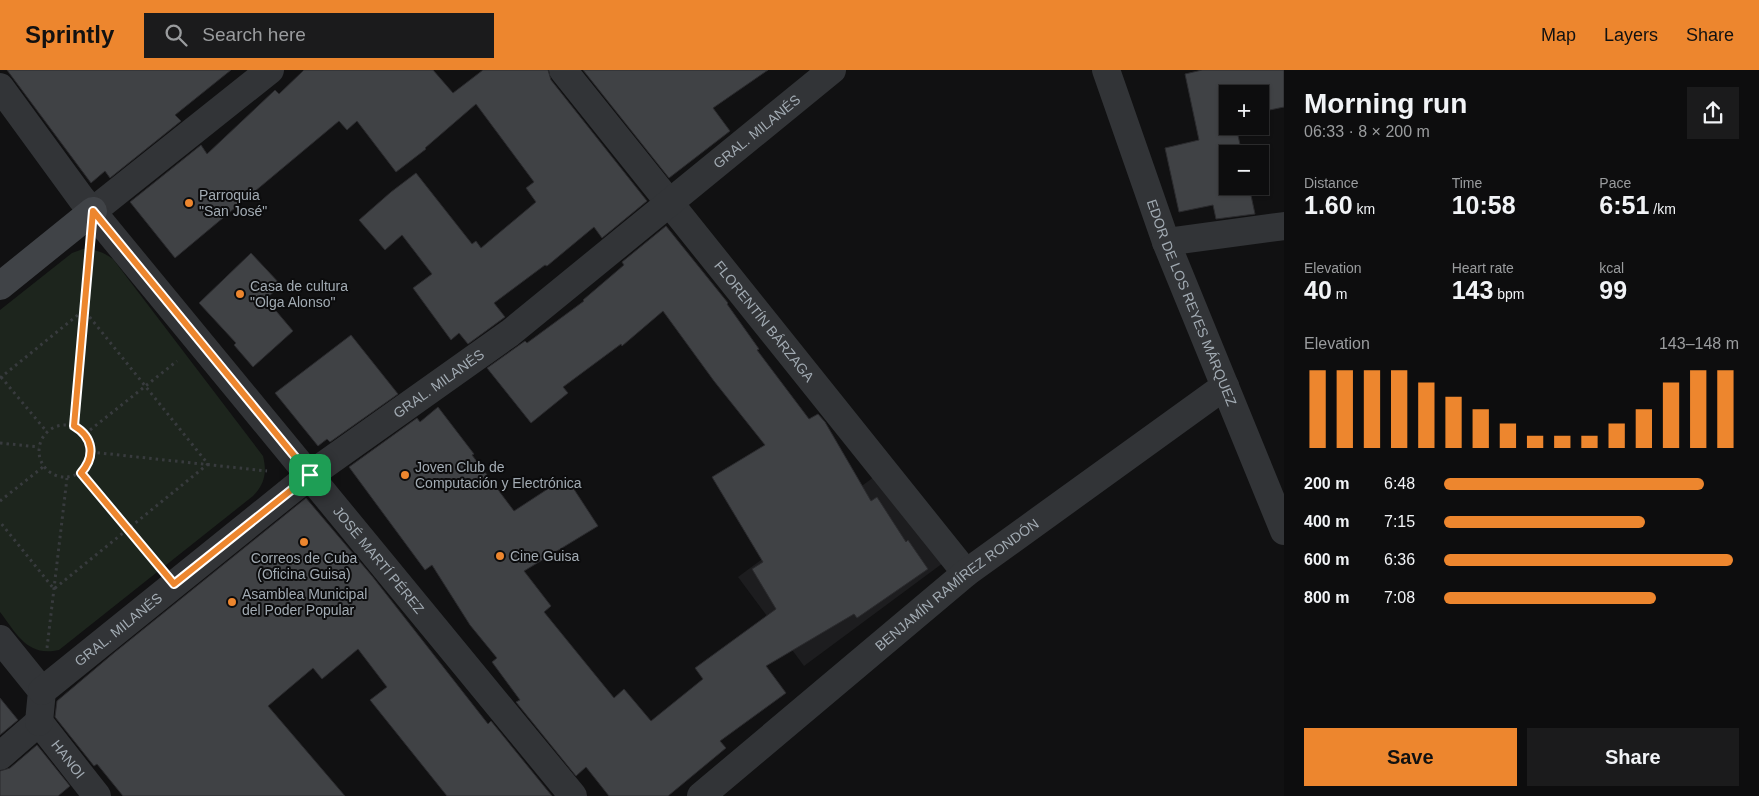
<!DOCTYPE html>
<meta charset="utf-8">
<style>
body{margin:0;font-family:Helvetica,sans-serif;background:#1b1b1c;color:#f1f3f6;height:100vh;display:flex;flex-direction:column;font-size:19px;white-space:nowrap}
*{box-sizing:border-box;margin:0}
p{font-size:16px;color:#9a9c9e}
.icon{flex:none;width:28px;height:28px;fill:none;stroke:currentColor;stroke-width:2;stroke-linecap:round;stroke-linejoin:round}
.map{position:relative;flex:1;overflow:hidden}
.details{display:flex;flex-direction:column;background:#0d0d0e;width:475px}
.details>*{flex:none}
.tools{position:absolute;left:1219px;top:15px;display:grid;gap:10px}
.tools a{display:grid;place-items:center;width:50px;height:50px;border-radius:0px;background:#0d0d0e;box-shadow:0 1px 4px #0004,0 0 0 1px #2d2d2e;font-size:25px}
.pin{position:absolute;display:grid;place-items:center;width:42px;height:42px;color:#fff;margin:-21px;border-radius:10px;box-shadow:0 2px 8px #0006}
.round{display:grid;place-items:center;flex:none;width:52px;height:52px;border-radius:0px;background:#1b1b1c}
.overview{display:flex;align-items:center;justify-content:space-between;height:85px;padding:0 20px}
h1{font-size:28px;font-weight:700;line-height:38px}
.figures{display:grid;grid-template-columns:repeat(3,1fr);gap:8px;height:85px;padding:5px 20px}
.figures div{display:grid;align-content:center}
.figures b{font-size:25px;font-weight:700}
.figures small{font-size:14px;font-weight:400}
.figures p{font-size:14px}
.chart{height:140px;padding:10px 20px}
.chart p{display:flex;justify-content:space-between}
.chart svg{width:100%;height:90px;margin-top:5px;stroke:#ed862e;stroke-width:6}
.action{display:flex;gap:10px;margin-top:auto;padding:10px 20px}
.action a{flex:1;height:58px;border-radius:0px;background:#ed862e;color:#111;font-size:20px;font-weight:700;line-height:58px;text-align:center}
.action a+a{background:#1b1b1c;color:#f1f3f6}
ul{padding:0 20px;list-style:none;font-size:16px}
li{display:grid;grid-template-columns:80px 60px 1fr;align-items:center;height:38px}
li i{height:12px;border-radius:6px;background:#ed862e}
header{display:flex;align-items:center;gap:30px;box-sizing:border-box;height:70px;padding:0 25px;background:#ed862e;color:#111}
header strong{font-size:24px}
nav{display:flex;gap:28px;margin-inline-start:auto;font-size:18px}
.search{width:350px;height:45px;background:#1b1b1c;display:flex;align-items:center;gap:12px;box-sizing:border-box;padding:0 18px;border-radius:0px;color:#9a9c9e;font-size:19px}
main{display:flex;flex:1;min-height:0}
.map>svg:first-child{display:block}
.built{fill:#1d1d1f}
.green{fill:#1d251d}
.building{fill:#404245;stroke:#2b2b2e}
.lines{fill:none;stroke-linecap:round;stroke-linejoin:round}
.path{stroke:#383b3e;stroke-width:3;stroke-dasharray:2.5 4;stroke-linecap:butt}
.minor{stroke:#323437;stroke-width:28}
.tertiary{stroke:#323437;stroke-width:28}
.secondary{stroke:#404347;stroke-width:28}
.route-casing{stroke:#fff;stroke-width:10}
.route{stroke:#ed862e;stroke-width:6}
.poi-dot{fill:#ed862e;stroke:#0c0c0d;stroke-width:2}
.labels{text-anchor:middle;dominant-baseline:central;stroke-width:4;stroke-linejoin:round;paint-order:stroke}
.street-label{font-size:14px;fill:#a2abb3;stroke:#0c0c0d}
.poi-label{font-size:14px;fill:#a2abb3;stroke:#0c0c0d;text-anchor:start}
</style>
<header>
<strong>Sprintly</strong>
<div class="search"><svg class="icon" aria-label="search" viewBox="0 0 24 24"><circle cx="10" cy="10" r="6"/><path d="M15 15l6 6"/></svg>Search here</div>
<nav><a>Map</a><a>Layers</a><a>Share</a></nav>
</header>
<main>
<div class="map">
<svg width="1284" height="726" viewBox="0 0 1284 726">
<rect width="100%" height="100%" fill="#111112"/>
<!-- built -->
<path class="built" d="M 878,404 L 943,493 L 804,596 L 738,507 Z"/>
<!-- green -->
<path class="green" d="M 83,179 C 95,179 103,182 113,189 L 263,386 C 267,402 265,414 253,426 L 59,580 C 27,587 17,564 0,542 L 0,240 L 72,183 Z"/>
<!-- building -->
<path class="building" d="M 7,0 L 231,0 L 175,45 L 181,51 L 110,108 L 105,101 L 91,113 Z
M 304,0 L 433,0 L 453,23 L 483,0 L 548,0 L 551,10 L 647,131 L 602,168 L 594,157 L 547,196 L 545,195 L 494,233 L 505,247 L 468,274 L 459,263 L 451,270 L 413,218 L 432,204 L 402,165 L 385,180 L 359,150 L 391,122 L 416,103 L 472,174 L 476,171 L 481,178 L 536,132 L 526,118 L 534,112 L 476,34 L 425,78 L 426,79 L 396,102 L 357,51 L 347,60 L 339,51 L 175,188 L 130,132 L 201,75 L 207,84 L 275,20 L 279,24 Z
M 583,0 L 768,0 L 713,38 L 730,61 L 669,108 Z
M 1202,0 L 1284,0 L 1284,37 L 1260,42 L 1260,24 L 1228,24 L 1228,56 L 1236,56 L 1242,84 L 1228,84 L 1228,116 L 1249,116 L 1255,144 L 1216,149 L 1213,135 L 1179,142 L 1165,78 L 1199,70 L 1185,4 Z
M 666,156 L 728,233 L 727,234 L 759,279 L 757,280 L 809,349 L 818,344 L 825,352 L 871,431 L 877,427 L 906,472 L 908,470 L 928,499 L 857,548 L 854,544 L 766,596 L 786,623 L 720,671 L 726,678 L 668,726 L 609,726 L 586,697 L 576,706 L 516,632 L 520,630 L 492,592 L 497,588 L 470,555 L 432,495 L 425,500 L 349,397 L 417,348 L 420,352 L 438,337 L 474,384 L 472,385 L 514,441 L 566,407 L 598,456 L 524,501 L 551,536 L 544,542 L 614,628 L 624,619 L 651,651 L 703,609 L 695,598 L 776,539 L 752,499 L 763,492 L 712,407 L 765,375 L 714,311 L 663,241 L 622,276 L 621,274 L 563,317 L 568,323 L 531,353 L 487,298 L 525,271 L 527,273 L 584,231 L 583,230 L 624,195 L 622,192 Z
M 251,183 L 281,215 L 266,229 L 293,261 L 253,297 L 234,275 L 236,273 L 199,233 Z
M 351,265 L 398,324 L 330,372 L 327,369 L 318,376 L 275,323 Z
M 306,428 L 372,506 L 488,654 L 491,651 L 552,726 L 447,726 L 370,630 L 387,617 L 358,579 L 322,609 L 313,598 L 268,636 L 345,726 L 123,726 L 97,694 L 94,696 L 55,647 L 57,631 L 115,582 Z
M 0,628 L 18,650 L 0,665 Z
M 37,675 L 70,716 L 58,726 L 0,726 L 0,701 L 10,698 Z"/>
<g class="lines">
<!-- path -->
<path class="path" d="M 1,307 L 47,362
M 0,308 L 84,240 L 208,394 L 54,519 L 0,452
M39 381a26 26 0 1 1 52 0a26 26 0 1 1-52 0Z
M 73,356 L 89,185
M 85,364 L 177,291
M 0,373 L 39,377
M 91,382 L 267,401
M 81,403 L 156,492
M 0,431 L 43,397
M 47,578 L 67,408"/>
<!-- minor -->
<g class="minor">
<path id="s1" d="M 563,0 L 966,503"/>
<path id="s2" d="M 1106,0 L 1166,172 L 1284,461"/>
<path d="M 93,141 L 270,0"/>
<path d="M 1166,172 L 1284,156"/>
<path id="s3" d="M 0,686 L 39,652 L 97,726"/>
<path id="s4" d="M 701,726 L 966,503 L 1225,316"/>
</g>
<!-- tertiary -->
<g class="tertiary">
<path id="s5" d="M 0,17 L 81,128 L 573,726"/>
<path d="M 0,569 L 42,621 L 39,652"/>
<path id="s6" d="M 42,621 L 310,405 L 510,263 L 832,0"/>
</g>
<!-- secondary -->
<path class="secondary" d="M 0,216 L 93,141"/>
</g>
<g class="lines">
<!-- route casing -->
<g class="route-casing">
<path id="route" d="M 93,141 L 310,405 L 174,514 L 81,403 C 96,386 93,367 74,356 Z"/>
</g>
<!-- route -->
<use href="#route" class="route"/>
</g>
<!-- markers -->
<g class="poi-dot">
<circle cx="189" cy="133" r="5"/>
<circle cx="240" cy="224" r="5"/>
<circle cx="405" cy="405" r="5"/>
<circle cx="304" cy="472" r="5"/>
<circle cx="500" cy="486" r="5"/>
<circle cx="232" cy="532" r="5"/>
</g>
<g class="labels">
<!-- street labels -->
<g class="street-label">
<text stroke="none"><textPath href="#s6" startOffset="908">GRAL. MILANÉS</textPath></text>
<text stroke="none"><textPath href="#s2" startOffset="248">EDOR DE LOS REYES MÁRQUEZ</textPath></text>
<text stroke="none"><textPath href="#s1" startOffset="322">FLORENTÍN BÁRZAGA</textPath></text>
<text stroke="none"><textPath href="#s6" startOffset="502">GRAL. MILANÉS</textPath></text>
<text stroke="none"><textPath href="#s5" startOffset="606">JOSÉ MARTÍ PÉREZ</textPath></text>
<text stroke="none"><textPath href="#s4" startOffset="332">BENJAMÍN RAMÍREZ RONDÓN</textPath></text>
<text stroke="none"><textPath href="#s6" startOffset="98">GRAL. MILANÉS</textPath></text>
<text stroke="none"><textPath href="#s3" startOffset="99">HANOI</textPath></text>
</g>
<!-- poi labels -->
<g class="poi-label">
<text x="199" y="125">Parroquia<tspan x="199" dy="16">"San José"</tspan></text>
<text x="250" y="216">Casa de cultura<tspan x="250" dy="16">"Olga Alonso"</tspan></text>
<text x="415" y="397">Joven Club de<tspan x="415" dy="16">Computación y Electrónica</tspan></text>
<text x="510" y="486">Cine Guisa</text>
<text x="304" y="488" text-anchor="middle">Correos de Cuba<tspan x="304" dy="16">(Oficina Guisa)</tspan></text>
<text x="242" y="524">Asamblea Municipal<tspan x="242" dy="16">del Poder Popular</tspan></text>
</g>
</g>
</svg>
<div class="tools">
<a>+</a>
<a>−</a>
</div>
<div class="pin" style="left:310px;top:405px;background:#1e9e55"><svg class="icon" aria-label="arrive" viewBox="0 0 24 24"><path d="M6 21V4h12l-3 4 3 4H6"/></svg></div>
</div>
<section class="details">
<div class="overview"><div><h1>Morning run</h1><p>06:33 · 8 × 200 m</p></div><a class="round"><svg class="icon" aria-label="share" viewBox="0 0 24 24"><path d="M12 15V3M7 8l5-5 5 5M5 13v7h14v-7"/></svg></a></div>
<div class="figures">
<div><p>Distance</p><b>1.60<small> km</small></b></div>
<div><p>Time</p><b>10:58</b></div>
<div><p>Pace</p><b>6:51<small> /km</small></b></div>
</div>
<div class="figures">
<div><p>Elevation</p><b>40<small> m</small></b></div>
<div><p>Heart rate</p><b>143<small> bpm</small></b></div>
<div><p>kcal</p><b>99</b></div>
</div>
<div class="chart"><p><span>Elevation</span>143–148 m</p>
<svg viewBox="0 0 160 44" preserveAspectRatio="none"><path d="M5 44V6M15 44V6M25 44V6M35 44V6M45 44V12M55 44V19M65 44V25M75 44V32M85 44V38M95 44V38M105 44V38M115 44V32M125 44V25M135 44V12M145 44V6M155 44V6"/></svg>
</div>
<ul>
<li><b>200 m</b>6:48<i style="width:88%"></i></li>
<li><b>400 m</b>7:15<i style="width:68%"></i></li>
<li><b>600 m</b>6:36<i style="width:98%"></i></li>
<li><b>800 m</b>7:08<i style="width:72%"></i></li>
</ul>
<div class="action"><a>Save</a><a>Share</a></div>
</section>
</main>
